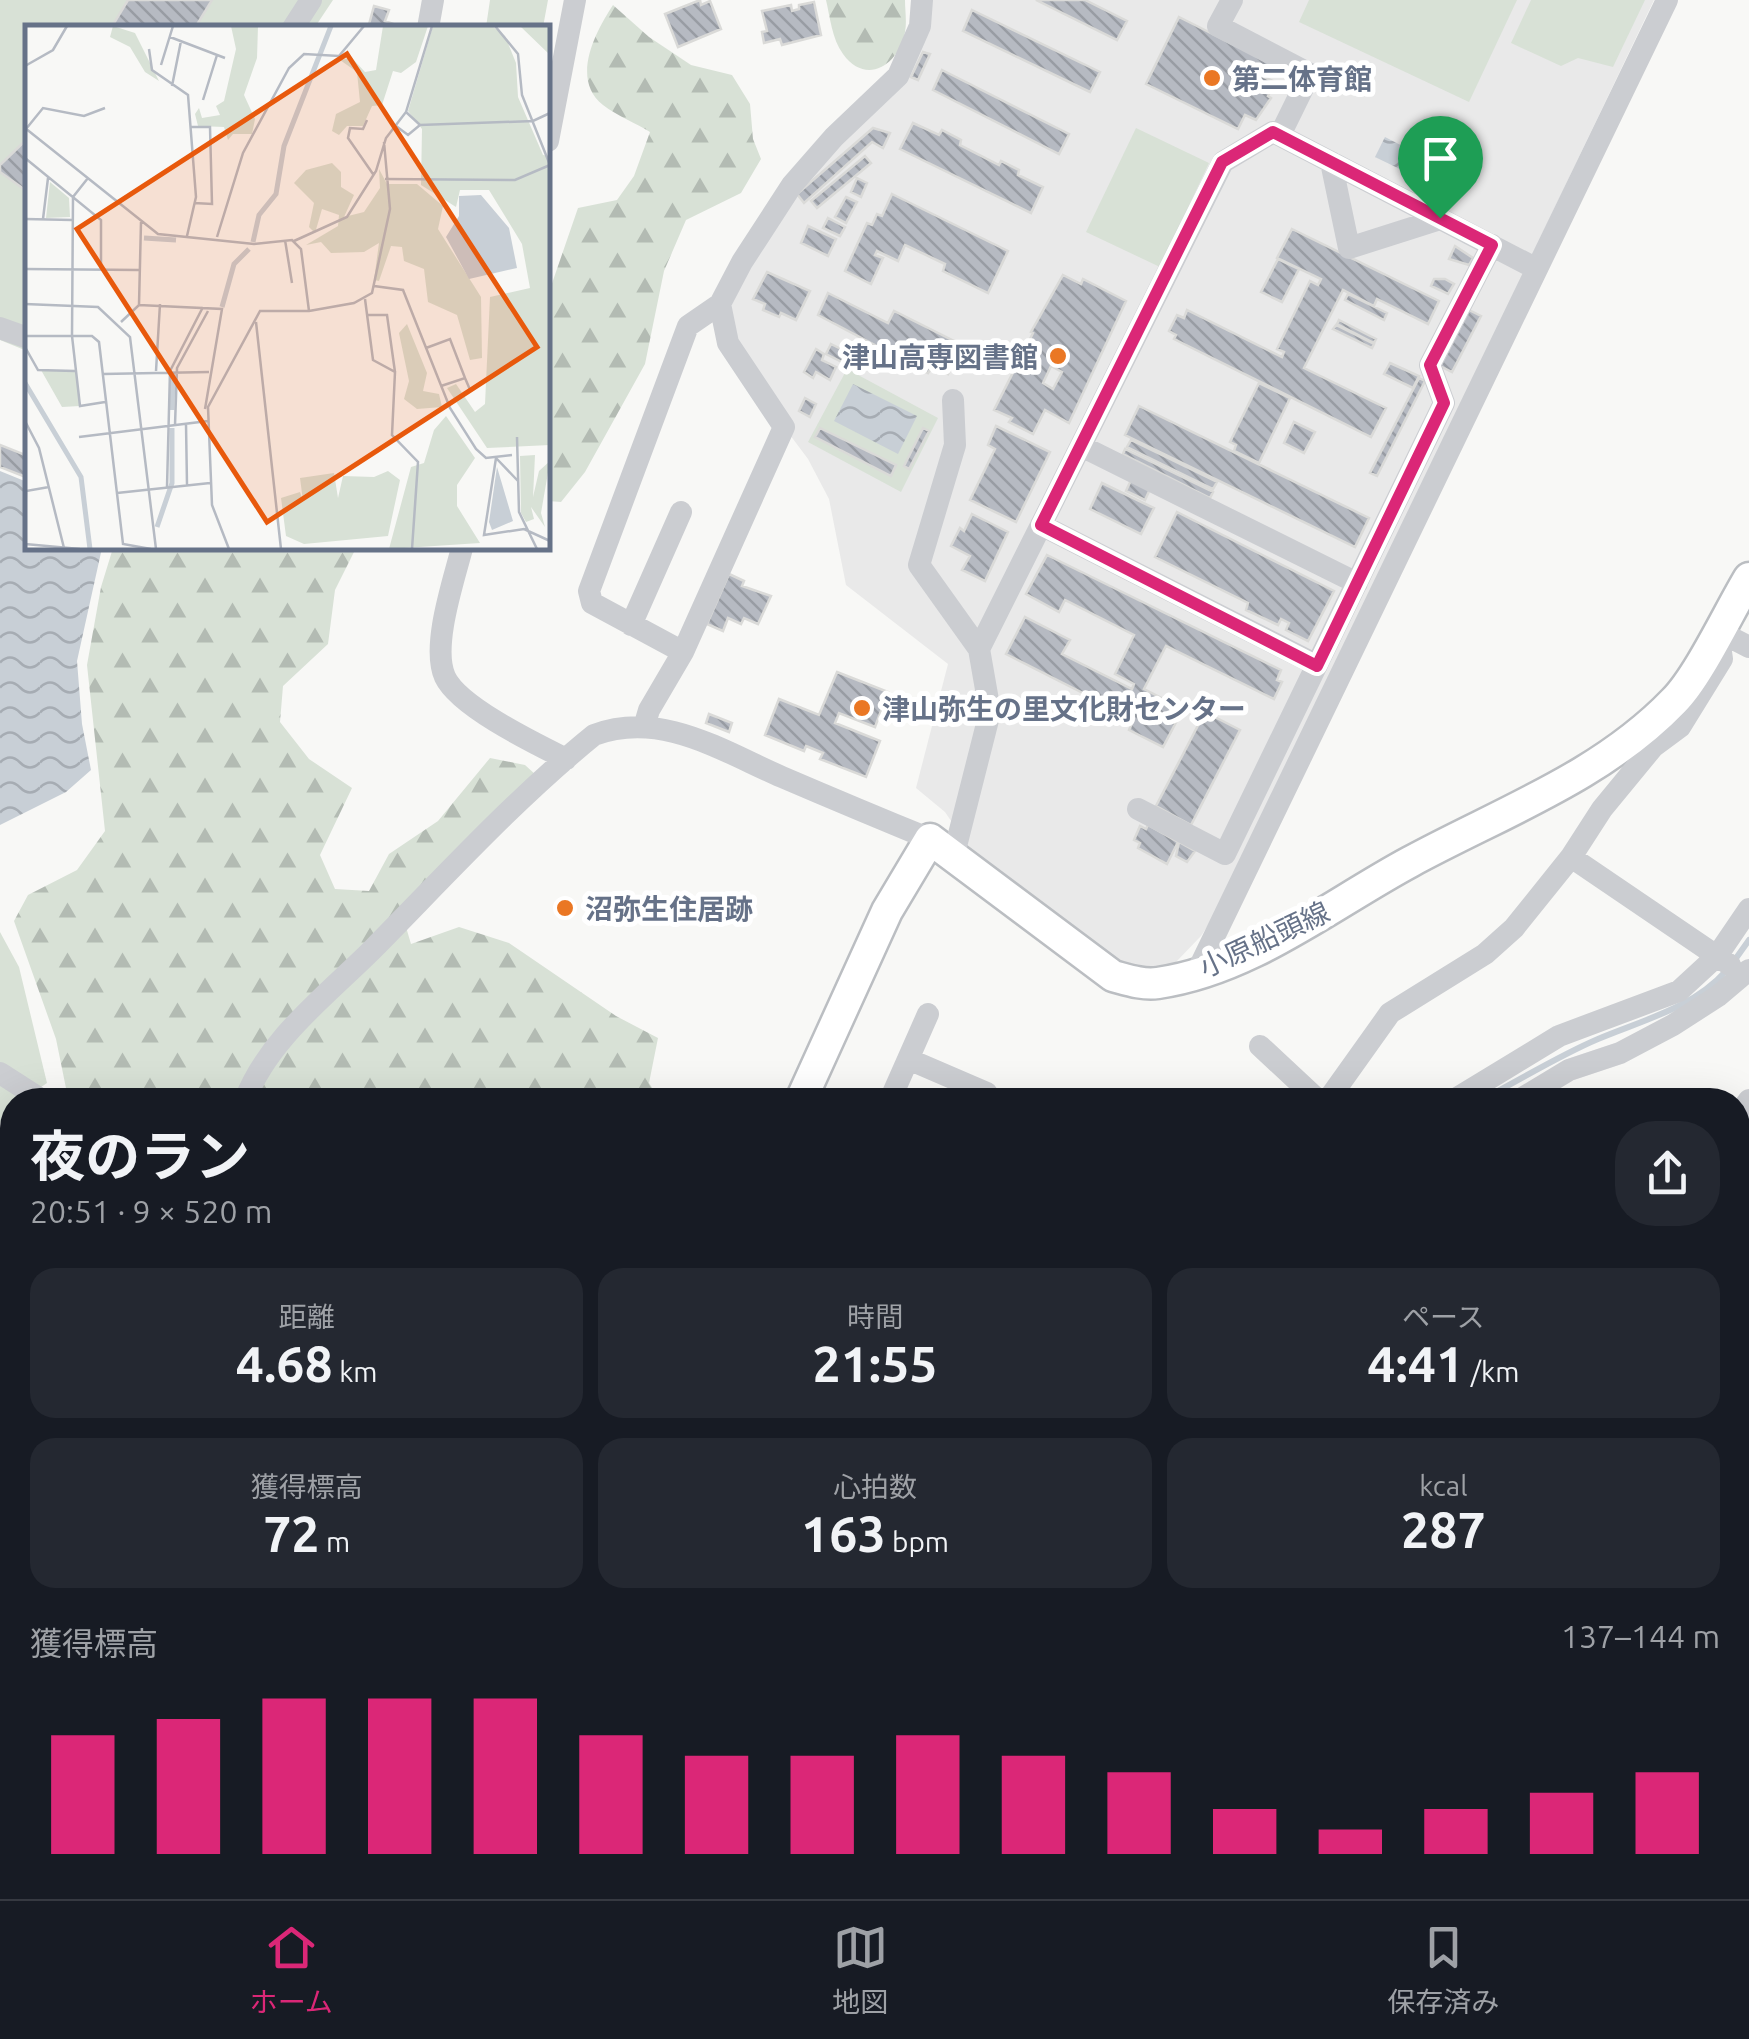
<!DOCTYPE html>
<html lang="ja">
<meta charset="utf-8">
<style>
body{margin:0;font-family:Ubuntu,"Noto Sans JP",sans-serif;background:#242831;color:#f1f3f6;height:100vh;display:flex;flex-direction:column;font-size:38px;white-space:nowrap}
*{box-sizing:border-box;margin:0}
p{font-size:32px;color:#9ea1a6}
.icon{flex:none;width:55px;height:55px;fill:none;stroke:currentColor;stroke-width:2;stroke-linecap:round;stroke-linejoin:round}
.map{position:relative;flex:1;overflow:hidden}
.details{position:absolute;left:0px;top:1088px;width:1750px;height:812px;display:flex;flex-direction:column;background:#171b24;border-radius:40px 40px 0 0;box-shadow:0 10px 40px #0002}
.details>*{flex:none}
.pin{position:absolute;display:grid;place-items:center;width:85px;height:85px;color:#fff;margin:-102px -42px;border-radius:50% 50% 50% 0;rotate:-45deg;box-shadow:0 0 10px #0007}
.pin .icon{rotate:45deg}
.round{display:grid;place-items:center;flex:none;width:105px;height:105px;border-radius:40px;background:#242831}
.headline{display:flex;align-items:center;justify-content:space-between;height:170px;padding:0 30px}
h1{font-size:55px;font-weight:700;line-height:75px}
.figures{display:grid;grid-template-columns:repeat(3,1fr);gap:15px;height:170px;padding:10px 30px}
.figures div{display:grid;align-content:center;border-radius:25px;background:#242831;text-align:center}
.figures b{font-size:50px;font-weight:700}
.figures small{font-size:28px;font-weight:400}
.figures p{font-size:28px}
.chart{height:280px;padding:20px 30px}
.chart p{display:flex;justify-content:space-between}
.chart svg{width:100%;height:180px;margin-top:10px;stroke:#db2777;stroke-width:6}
.tab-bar{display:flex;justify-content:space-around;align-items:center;height:140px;border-top:2px solid #363941;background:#171b24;font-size:28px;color:#9ea1a6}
.tab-bar a{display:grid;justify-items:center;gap:5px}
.tab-bar .active{color:#db2777}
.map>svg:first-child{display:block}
.built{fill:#e9e9e9}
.grass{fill:#d8e1d6}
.forest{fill:url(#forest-firs)}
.water{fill:url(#water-waves)}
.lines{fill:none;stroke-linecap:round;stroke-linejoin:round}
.stream{stroke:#c8cfd6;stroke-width:6}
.building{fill:url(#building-back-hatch);stroke:#dadad8;stroke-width:2.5;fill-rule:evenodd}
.major-casing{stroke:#bbbec2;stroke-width:35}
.minor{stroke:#cbcdd1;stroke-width:22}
.major{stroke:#fff;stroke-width:30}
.route-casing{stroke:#fff;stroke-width:20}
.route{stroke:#db2777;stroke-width:12}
.poi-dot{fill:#ea7724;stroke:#fff;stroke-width:4}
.labels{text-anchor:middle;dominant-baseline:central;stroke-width:10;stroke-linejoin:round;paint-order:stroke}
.poi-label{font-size:28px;font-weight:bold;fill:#667288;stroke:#fff;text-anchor:start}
.street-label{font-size:28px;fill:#667288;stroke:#fff}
.inset-river{fill:none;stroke:#c8cfd6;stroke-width:5}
.inset-road{fill:none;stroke:#b5bac3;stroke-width:2.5}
.view{fill:#e8590c;fill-opacity:0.15;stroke:#e8590c;stroke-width:5}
.inset-edge{fill:none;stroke:#667288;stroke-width:5}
</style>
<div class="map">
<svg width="1749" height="1899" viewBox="0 0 1749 1899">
<defs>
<pattern id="forest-firs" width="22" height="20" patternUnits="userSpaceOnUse" patternTransform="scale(2.5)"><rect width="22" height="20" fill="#d8e1d6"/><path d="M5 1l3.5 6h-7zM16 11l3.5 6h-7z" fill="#b3bbb3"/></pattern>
<pattern id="water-waves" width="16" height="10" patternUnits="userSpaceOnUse" patternTransform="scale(2.5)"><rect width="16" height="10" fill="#c8cfd6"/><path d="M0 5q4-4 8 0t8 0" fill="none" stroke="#a6acb3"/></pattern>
<pattern id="building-back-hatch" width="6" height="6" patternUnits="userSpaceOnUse" patternTransform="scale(2.5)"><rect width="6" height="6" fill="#b6bac2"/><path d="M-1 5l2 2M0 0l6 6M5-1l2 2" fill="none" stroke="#989ca3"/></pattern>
</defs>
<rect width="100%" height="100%" fill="#f8f8f6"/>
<!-- built -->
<path class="built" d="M 922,0 L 1654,0 L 1221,905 L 1201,936 L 1176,962 L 1162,970 L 1117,966 L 977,859 L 945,812 L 916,788 L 948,664 L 846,585 L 829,499 L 808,459 L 784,427 L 722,327 L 749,248 L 898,76 Z
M 1034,1888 L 1353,1888 L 1361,1899 L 1027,1899 Z"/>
<!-- grass -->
<path class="grass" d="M 0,0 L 333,0 L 315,27 L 28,28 L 27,351 L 0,340 Z
M 490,0 L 548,0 L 543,27 L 486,27 Z
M 1309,0 L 1517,0 L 1469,102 L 1299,22 Z
M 1531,0 L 1645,0 L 1613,67 L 1578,58 L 1561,66 L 1511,43 Z
M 1136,128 L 1209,163 L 1160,267 L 1086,232 Z
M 847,369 L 938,418 L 901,492 L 808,442 Z
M 0,932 L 19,967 L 47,1083 L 22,1100 L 12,1100 L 12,1107 L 0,1123 Z"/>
<!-- forest -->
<path class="forest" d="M 826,0 L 905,0 C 905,10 907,22 905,32 C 899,65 866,86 843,54 C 832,39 830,17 826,0 Z
M 613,5 L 649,37 L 691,65 L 732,75 L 750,104 L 753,139 L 761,159 L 741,193 L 686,220 L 664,271 L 645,364 L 585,472 L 561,502 L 548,501 L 548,295 L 578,208 L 617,200 L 634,176 L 650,132 C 636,123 617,116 603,105 C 570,79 596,31 613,5 Z
M 113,548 L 356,548 L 335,590 L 328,644 L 283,686 L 280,722 L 309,759 L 352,788 L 320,855 L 335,889 L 369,891 L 389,854 L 438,821 L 490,758 L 525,765 L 548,786 L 406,927 L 411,944 L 459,927 L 509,943 L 616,1016 L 658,1038 L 649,1083 L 660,1100 L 68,1098 L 56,1039 L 14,921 L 28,895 L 77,870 L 105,831 L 87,665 L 101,587 Z
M 0,1566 L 12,1573 L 12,1780 C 5,1796 11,1810 12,1827 C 14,1845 13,1865 12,1883 L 0,1875 Z
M 609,1888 L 789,1888 L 785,1899 L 605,1899 Z"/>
<!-- water -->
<path class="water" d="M 1385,137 L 1420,155 L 1410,174 L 1375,157 Z
M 853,384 L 917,416 L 898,454 L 834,421 Z
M 0,471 L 27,482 L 28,548 L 102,548 L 77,661 L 82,724 L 91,770 L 66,792 L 0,825 Z"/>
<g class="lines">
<!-- stream -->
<path class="stream" d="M 1734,961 L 1749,940
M 1481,1100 C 1520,1080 1558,1056 1598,1039 C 1643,1020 1693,1008 1726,971
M 242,1899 L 257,1888"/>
</g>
<!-- building -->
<path class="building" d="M 128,0 L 212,0 L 195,28 L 111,28 Z
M 700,0 L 701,5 L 710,1 L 721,29 L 678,47 L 665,14 Z
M 1036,0 L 1085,0 L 1127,21 L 1117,40 Z
M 814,2 L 821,35 L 782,45 L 780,39 L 764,43 L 762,32 L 767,31 L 762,11 L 791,5 L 792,11 L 799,9 L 799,5 Z
M 374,6 L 389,10 L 385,21 L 404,28 L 368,28 Z
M 972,10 L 1100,72 L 1090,92 L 963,31 Z
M 1179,17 L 1270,63 L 1264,77 L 1275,82 L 1268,96 L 1271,98 L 1256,120 L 1245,115 L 1238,129 L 1146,84 Z
M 923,52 L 930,54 L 918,80 L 911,77 Z
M 942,70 L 1069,134 L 1059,154 L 933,90 Z
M 913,123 L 939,135 L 942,130 L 961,140 L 960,145 L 999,165 L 1001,161 L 1019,170 L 1018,175 L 1043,187 L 1031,213 L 900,149 Z
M 873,128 L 890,133 L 883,148 L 872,142 L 804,203 L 797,194 Z
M 28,138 L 28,192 L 0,172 L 0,165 Z
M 865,156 L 871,163 L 817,208 L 811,201 Z
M 857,178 L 867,183 L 861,197 L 851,192 Z
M 892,194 L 1008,251 L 988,293 L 943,271 L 945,264 L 905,245 L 898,261 L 877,251 L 875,255 L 883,258 L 871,284 L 845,271 L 867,223 L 872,225 L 877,214 L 882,216 Z
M 846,197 L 857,202 L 846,223 L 835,217 Z
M 828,218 L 845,227 L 840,236 L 823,228 Z
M 808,226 L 836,239 L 828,256 L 801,243 Z
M 1292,229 L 1439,301 L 1428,324 L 1377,299 L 1374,306 L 1343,290 L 1304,368 L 1386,408 L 1371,437 L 1174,339 L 1176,335 L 1169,331 L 1177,315 L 1184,318 L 1187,310 L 1282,357 L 1284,352 L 1277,349 L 1310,281 L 1318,285 L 1321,279 L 1277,258 Z
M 1455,246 L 1473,258 L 1469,265 L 1449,259 Z
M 1278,259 L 1299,269 L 1282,302 L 1261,292 Z
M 767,272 L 810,291 L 796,320 L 781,313 L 779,317 L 763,310 L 765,304 L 753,299 Z
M 1063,275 L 1081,284 L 1083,279 L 1126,301 L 1069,423 L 1045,410 L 1033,434 L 1009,422 L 1012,418 L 994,410 L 1033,333 L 1031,332 ZM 1051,366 L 1062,372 L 1053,389 L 1043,383 Z
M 1434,279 L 1445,279 L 1454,284 L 1448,294 L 1431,286 Z
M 828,293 L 888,323 L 894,311 L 962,345 L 948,374 L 932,367 L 928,373 L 818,315 Z
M 1348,294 L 1387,313 L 1384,320 L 1345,300 Z
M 1469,310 L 1481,316 L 1452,372 L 1440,366 Z
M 1339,320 L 1376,339 L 1374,343 L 1337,324 Z
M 1336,325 L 1374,344 L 1372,348 L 1333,329 Z
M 831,344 L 849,353 L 844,363 L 826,354 Z
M 816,349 L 824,354 L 822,360 L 836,367 L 830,380 L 816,372 L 813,378 L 804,372 Z
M 1390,363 L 1419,376 L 1413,388 L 1384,374 Z
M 1419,378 L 1425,381 L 1377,476 L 1370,473 Z
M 1259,383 L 1290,398 L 1259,463 L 1234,451 L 1236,445 L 1230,442 Z
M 805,398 L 816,404 L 810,417 L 799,411 Z
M 1139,406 L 1369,518 L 1355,547 L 1125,435 Z
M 1294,422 L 1315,432 L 1304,453 L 1284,443 Z
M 996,426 L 1050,452 L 1016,522 L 970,500 L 995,449 L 988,445 Z
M 820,428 L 896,465 L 891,476 L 815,437 Z
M 923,428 L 929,431 L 909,469 L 904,466 Z
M 1131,440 L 1217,482 L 1213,489 L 1127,447 Z
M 0,445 L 28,456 L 28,478 L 0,467 Z
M 1125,449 L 1213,492 L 1210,498 L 1123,454 Z
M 1132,478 L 1151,487 L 1145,500 L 1126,491 Z
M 1102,483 L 1154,508 L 1141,534 L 1090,509 Z
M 1177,512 L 1334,591 L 1308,641 L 1286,630 L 1289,623 L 1281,619 L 1278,625 L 1246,610 L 1248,603 L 1155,557 Z
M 972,514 L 1008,532 L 985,581 L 962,570 L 970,556 L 951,546 L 960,528 L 964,531 Z
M 1047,555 L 1281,670 L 1277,680 L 1282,682 L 1274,699 L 1166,646 L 1144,689 L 1183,709 L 1163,747 L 1129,730 L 1134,719 L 1006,654 L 1025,617 L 1070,640 L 1062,654 L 1132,689 L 1134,684 L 1115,674 L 1134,635 L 1065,600 L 1059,612 L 1026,594 Z
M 729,574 L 744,581 L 742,586 L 771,596 L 758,624 L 744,618 L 741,624 L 728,618 L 723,631 L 707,624 Z
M 837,672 L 888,692 L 875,727 L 839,713 L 835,723 L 880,741 L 866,777 L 820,759 L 823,753 L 806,746 L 804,751 L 765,735 L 779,699 L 819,715 Z
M 1205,712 L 1240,730 L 1191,825 L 1156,806 Z
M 709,714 L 732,723 L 729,732 L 706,723 Z
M 1148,825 L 1178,842 L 1167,864 L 1138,848 L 1140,843 L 1134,840 L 1140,826 L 1146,829 Z
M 1179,842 L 1195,851 L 1187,862 L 1176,856 Z
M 12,1184 L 12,1265 L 2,1274 L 0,1195 Z"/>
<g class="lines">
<!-- major casing -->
<g class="major-casing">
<path id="major" d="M 801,1100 L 887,911 L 930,839 L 1113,976 C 1128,980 1142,985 1158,983 C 1250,970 1330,905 1410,862 C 1500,813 1601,777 1674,701 C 1699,676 1729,611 1749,578
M 1480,1888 L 1484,1899"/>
</g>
<!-- minor -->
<path class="minor" d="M 1232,0 L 1218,26 L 1310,74 L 1280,135
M 293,28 L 311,0
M 428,28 L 433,0
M 548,141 L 575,0
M 1331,162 L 1349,248 L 1440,219
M 0,328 L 28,338
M 953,400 L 955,445 L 919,565 L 979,649
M 1081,446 L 1357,583
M 1041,525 L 1317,665
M 462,548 C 454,580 431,646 445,677 C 459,707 536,744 566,759
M 631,625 L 681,512
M 1718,631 L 1749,647
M 683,652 L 592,603 L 589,591 L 688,326 L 720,304
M 644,727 L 649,710 L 683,652 L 784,427 L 728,343 L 720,304 L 742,262 L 792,185 L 834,137 L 898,76 L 920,26 L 922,0
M 1138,809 L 1225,854 L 1444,403 L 1430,365 L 1492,245
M 954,854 L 990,712 L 979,649 L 1223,162 L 1273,132 L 1537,269
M 1571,857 L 1730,965
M 1197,972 L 1667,0
M 1260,1046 L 1318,1100
M 908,1059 L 987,1093
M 0,1073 L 42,1100
M 245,1100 C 268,1039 328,994 373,949 C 445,876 515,799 594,735 C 661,710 722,751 782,777 C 831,798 881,819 930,839
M 890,1100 L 928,1014
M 1328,1100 L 1390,1013 L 1485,954 L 1514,928 L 1571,857 L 1602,809 L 1653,747 L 1680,727 L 1722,659 L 1718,631
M 1454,1100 L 1559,1036 L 1679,991 L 1717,956 L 1749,909
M 1519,1100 L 1569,1070 L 1620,1053 L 1673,1025 L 1718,996 L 1749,970
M 1738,1115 L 1749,1100
M 1738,1362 L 1749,1360
M 0,1421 L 12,1418
M 1738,1631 L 1749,1639
M 1738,1672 L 1749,1655
M 1618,1888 L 1622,1899
M 511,1899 L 531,1888
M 885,1899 L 892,1888
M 1005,1899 L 1013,1888"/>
<!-- major -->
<use href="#major" class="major"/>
</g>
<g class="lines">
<!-- route casing -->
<g class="route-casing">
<path id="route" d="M 1273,132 L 1492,245 L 1430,365 L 1444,403 L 1317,666 L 1041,525 L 1222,162 Z"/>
</g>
<!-- route -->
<use href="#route" class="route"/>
</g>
<!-- markers -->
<g class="poi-dot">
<circle cx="1212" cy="78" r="10"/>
<circle cx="1058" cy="356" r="10"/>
<circle cx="862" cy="708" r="10"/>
<circle cx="565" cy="908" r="10"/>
</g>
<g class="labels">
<!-- poi labels -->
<g class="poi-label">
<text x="1232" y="78">第二体育館</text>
<text x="1038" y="356" text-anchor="end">津山高専図書館</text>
<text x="882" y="708">津山弥生の里文化財センター</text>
<text x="585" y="908">沼弥生住居跡</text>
</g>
<!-- street labels -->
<g class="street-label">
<text transform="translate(1264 939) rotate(-25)">小原船頭線</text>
</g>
</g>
<!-- overview -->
<g transform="translate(25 25)">
<rect width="525" height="525" fill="#f8f8f6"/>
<path d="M 408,1 L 467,1 L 480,11 L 491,38 L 493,72 L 518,130 L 525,131 L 525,420 L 462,423 L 422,363 L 431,359 L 450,387 L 460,379 L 465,272 L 505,263 L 497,219 L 464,165 L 435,165 L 431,182 L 396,160 L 397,104 L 383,86 ZM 363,446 L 375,455 L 363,511 L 279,519 L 261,511 L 256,473 L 275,467 L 278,476 L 275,453 L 309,448 L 313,473 L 318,451 L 349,452 Z" fill="#d8e1d6"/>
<path d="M 88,1 L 110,8 L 134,56 L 120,47 L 105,22 L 85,12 ZM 206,1 L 233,1 L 232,33 L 219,70 L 230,94 L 227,109 L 208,109 L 203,115 L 199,102 L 173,101 L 170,89 L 174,83 L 177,93 L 195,90 L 191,81 L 199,76 L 211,24 ZM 358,1 L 403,1 L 391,37 L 376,48 L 368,46 L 357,80 L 347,81 L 338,101 L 322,101 L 314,110 L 307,106 L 311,89 L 335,77 L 332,47 L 315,35 L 327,33 L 340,47 L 351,45 ZM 478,1 L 525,1 L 525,30 L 496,2 ZM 307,138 L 316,147 L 316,162 L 329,170 L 319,192 L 339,187 L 355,163 L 354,144 L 362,159 L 392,159 L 418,181 L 413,204 L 456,272 L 457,333 L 445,335 L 432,290 L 403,277 L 399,244 L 379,236 L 377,222 L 366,221 L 354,256 L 349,255 L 354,218 L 339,227 L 306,228 L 296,217 L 281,220 L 313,201 L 314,190 L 297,184 L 290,208 L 284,202 L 289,178 L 269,158 L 281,145 ZM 382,299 L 402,348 L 398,366 L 414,369 L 417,382 L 392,384 L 379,374 L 384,356 L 374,308 ZM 421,391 L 450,433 L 432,460 L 432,481 L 455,518 L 364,524 L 386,442 L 399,438 L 409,405 Z" fill="#d8e1d6"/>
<path d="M 510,430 L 508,472 L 514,446 L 525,436 L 516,488 L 520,502 L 506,482 L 509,494 L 501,497 L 496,488 L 495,431 Z" fill="#d8e1d6"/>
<path d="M 25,157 L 44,173 L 45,192 L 21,193 ZM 16,345 L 51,346 L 55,381 L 37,382 Z" fill="#d8e1d6"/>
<path d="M 456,170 L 484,203 L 492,243 L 444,254 L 421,212 L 434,191 L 434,171 ZM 472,442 L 488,496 L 467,505 L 464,497 Z" fill="#c8cfd6"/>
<path class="inset-river" d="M 119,213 L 151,215M 228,217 L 234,190 L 251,169 L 259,121 L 306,1M 197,282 L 209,239 L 224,224M 0,358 L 56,452 L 65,524M 147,385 L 148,348M 132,502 L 147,458 L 147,403"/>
<path class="inset-road" d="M 470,1 L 493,29 L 497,70 L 525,140M 145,12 L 200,33M 124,24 L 127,45 L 163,70 L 171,172 L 162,211M 136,40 L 148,1M 0,41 L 28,25 L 42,1M 147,61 L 156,16M 178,75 L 192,30M 381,87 L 395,100 L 508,96 L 525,88M 342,95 L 338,104 L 325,103 L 323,113 L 348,149M 371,101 L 383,110 L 395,100M 165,102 L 185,102 L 187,179 L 169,178M 0,103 L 133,209 L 229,219 L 267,215 L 276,224 L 284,286 L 235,286 L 183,382 L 187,480 L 204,524M 1,104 L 18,83 L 59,91 L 80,83M 0,133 L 76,195 L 76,244M 63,153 L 48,172 L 47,311 L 55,381 L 80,377M 360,154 L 490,155 L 525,140M 0,194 L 47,195M 18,194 L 23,153M 192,212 L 218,128 L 264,43 L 279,29 L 314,31 L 339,1M 260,215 L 267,258M 269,216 L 322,192 L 351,146 L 361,113 L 381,87 L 407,1M 0,244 L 114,245M 349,261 L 378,265 L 425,383 L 451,424 L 461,433 L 487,430M 340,274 L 348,335 L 370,347 L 367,410 L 393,437 L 387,524M 0,279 L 73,282 L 105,312 L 131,524M 114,280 L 116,197M 284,286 L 329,278 L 347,268 L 365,184 L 359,117M 341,290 L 362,290 L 370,347M 96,297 L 114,280 L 197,284 L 180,384M 231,297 L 256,524M 0,311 L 67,311 L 74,317 L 98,519 L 126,524M 0,322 L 13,345 L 50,346M 401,323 L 425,314 L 440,353M 131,346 L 135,279M 78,349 L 184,347M 416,361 L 440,353 L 446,367M 0,396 L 14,423 L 39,523M 161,399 L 162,460M 150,400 L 152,343 L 183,286M 54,412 L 183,396M 492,412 L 494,487 L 512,524M 471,433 L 459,510 L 499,504 L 525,516M 471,433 L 493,456M 142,462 L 145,346 L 178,282M 92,468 L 185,458M 0,501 L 1,466 L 24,462M 0,519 L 55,524"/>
<path class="view" d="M 322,29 L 512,322 L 242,497 L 52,204 Z"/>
<rect width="525" height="525" class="inset-edge"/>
</g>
</svg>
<div class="pin" style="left:1440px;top:218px;background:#1e9e55"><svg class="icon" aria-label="arrive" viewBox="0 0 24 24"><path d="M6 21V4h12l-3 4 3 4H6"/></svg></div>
<section class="details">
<div class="headline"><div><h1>夜のラン</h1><p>20:51 · 9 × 520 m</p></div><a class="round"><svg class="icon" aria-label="share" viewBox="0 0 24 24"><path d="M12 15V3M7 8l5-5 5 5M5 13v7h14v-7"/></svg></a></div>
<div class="figures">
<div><p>距離</p><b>4.68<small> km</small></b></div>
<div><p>時間</p><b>21:55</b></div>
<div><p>ペース</p><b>4:41<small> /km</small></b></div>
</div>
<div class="figures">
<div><p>獲得標高</p><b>72<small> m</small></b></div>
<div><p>心拍数</p><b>163<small> bpm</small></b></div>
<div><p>kcal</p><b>287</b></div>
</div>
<div class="chart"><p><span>獲得標高</span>137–144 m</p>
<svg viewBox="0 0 160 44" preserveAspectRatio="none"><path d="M5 44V15M15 44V11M25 44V6M35 44V6M45 44V6M55 44V15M65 44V20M75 44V20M85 44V15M95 44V20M105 44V24M115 44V33M125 44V38M135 44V33M145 44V29M155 44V24"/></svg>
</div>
</section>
</div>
<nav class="tab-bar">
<a class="active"><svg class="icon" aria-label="home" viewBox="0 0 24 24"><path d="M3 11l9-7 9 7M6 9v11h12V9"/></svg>ホーム</a>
<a><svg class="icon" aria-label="map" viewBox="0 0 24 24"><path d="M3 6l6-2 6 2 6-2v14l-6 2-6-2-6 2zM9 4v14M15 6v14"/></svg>地図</a>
<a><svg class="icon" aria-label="saved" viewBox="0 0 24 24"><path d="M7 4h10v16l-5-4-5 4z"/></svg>保存済み</a>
</nav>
